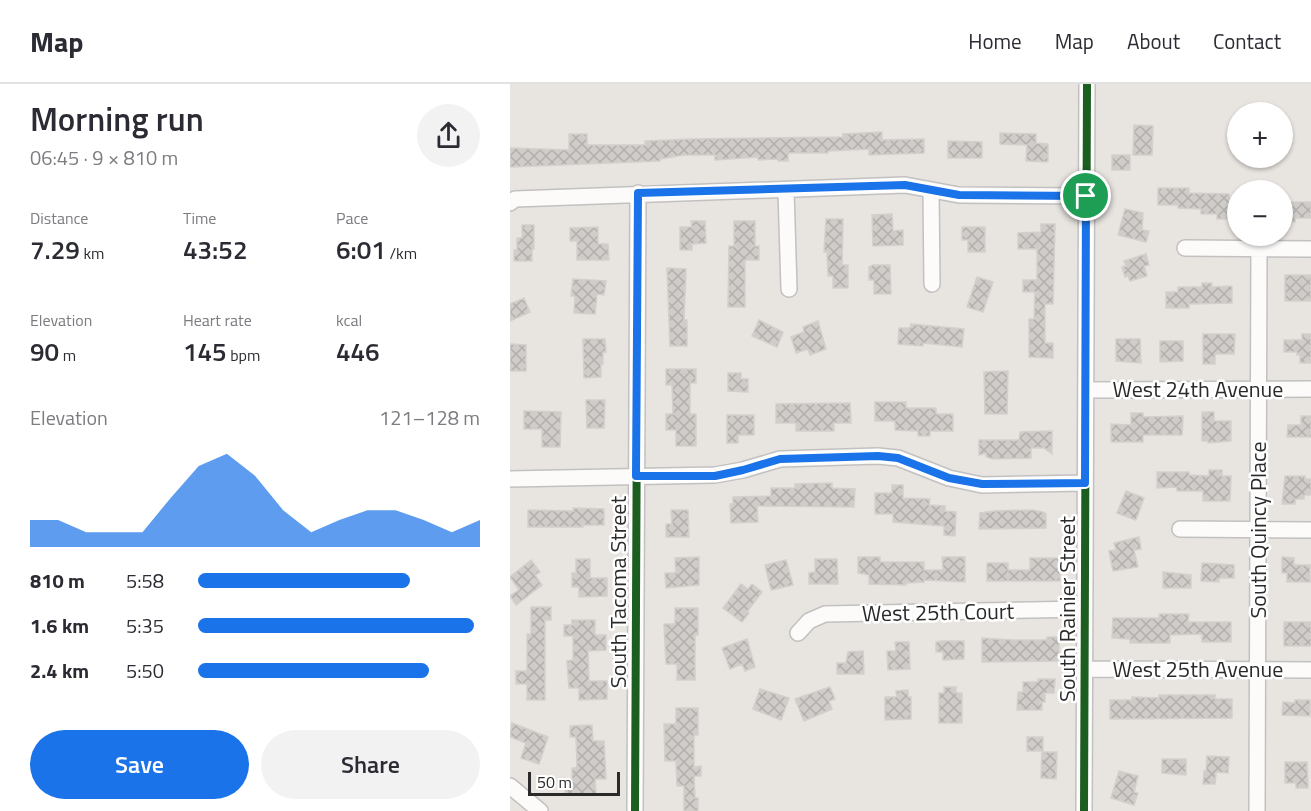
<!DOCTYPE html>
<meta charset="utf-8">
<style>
body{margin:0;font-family:"Titillium Web",sans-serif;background:#f2f2f3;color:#2b2b33;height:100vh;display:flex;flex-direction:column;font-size:22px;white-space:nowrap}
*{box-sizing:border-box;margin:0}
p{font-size:20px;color:#7c7c81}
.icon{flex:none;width:33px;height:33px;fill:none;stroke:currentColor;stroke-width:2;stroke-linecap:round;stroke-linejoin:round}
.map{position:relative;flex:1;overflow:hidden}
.panel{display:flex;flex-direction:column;background:#fff;width:510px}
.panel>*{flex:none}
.buttons{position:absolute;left:717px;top:18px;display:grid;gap:12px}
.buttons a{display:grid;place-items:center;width:66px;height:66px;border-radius:50%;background:#fff;box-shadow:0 2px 4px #0004;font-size:30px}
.scale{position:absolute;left:18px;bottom:15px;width:92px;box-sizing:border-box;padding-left:6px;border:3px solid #2a2a2a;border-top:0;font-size:16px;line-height:21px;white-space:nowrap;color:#2a2a2a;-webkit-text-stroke:4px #fff;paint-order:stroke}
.pin{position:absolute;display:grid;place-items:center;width:51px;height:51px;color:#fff;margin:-26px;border:3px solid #fff;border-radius:50%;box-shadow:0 2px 6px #0007}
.round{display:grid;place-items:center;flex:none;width:63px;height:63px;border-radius:32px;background:#f2f2f3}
.head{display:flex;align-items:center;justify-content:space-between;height:102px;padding:0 30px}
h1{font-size:33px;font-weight:600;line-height:45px}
.metrics{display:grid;grid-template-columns:repeat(3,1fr);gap:9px;height:102px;padding:6px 30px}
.metrics div{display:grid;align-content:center}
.metrics b{font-size:26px;font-weight:600}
.metrics small{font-size:16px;font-weight:400}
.metrics p{font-size:16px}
.chart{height:168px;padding:12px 30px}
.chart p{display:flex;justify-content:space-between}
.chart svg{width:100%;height:108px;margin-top:6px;fill:#1a73e8;opacity:.7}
.primary-button{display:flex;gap:12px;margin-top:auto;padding:12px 30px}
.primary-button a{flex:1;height:69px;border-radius:36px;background:#1a73e8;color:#fff;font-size:24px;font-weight:600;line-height:69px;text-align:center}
.primary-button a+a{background:#f2f2f3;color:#2b2b33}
ul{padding:0 30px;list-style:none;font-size:20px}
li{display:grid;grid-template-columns:96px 72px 1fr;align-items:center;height:45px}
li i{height:15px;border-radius:8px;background:#1a73e8}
header{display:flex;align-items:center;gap:36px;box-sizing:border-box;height:84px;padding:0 30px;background:#fff;border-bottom:2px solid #e1e1e2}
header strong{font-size:28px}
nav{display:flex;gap:33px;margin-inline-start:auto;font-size:21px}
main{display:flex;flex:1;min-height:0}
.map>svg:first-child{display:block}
.building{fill:url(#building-cross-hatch);stroke:#d3d0cc;stroke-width:1.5}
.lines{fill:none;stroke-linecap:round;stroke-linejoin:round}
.minor-casing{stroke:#c2c1c1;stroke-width:18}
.minor{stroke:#fcfbfa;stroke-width:15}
.cycleway-casing{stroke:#fff;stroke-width:11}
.cycleway{stroke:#1b5e20;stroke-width:8}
.route-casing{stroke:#fff;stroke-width:12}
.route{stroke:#1a73e8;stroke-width:8}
.labels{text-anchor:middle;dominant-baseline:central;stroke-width:5;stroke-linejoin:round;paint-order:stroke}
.street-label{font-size:22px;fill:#2a2a2a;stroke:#fff}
</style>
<header>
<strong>Map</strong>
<nav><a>Home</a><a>Map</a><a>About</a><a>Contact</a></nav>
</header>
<main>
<section class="panel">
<div class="head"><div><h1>Morning run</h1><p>06:45 · 9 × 810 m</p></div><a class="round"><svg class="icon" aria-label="share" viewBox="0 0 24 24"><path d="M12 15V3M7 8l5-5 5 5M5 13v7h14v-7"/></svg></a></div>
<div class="metrics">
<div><p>Distance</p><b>7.29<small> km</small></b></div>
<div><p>Time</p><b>43:52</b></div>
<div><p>Pace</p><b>6:01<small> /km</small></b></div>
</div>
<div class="metrics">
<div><p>Elevation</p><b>90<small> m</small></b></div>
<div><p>Heart rate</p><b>145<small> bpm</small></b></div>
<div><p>kcal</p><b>446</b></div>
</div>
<div class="chart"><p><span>Elevation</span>121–128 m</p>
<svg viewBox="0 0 160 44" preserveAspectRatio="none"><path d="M0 44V33L10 33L20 38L30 38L40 38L50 24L60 11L70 6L80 15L90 29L100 38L110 33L120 29L130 29L140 33L150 38L160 33V44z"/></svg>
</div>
<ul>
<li><b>810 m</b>5:58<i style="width:75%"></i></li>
<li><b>1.6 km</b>5:35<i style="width:98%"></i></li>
<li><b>2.4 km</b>5:50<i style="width:82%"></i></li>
</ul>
<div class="primary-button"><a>Save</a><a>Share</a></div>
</section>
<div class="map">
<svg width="801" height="727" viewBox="0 0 801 727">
<defs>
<pattern id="building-cross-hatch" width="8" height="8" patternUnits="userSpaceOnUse" patternTransform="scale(1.5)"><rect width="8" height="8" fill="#cfccc9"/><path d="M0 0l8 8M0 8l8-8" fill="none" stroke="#b2afad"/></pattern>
</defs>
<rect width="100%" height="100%" fill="#e8e4e0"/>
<!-- building -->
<path class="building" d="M 624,41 L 643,42 L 642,71 L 623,71 Z
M 372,48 L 372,56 L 414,55 L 414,69 L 359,71 L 359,65 L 318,67 L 318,69 L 278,69 L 278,77 L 268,77 L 268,75 L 248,76 L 248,73 L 205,76 L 205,71 L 174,71 L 150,75 L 150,77 L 0,83 L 0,64 L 59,66 L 59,50 L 77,50 L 77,61 L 135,61 L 135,57 L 183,55 L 333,53 L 333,50 Z
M 490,49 L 526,50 L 526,59 L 538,60 L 538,78 L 516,77 L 517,61 L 490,60 Z
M 438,57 L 472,58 L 472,74 L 438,74 Z
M 602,71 L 620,71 L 620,86 L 602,86 Z
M 648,104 L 679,104 L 679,109 L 719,110 L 720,135 L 707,135 L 707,130 L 691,130 L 691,125 L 668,124 L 668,121 L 648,121 Z
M 774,118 L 801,118 L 801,134 L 785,134 L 785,138 L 774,137 Z
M 615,125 L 633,129 L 632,146 L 639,147 L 636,158 L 608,151 Z
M 382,130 L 383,147 L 393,146 L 393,161 L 363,162 L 362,131 Z
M 316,135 L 333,135 L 332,181 L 338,181 L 338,204 L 323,204 L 323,192 L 318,192 L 317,168 L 314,168 Z
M 181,137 L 195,137 L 196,159 L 182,160 L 182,166 L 170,166 L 170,143 L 182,143 Z
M 224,137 L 245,137 L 245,162 L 249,162 L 249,176 L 235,176 L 235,223 L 218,223 L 219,162 L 224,162 Z
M 531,140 L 545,140 L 543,220 L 535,220 L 535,259 L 543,259 L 543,274 L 519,273 L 519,235 L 524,235 L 525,208 L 513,208 L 513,196 L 527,196 L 527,165 L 508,165 L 508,149 L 531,148 Z
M 12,141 L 24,141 L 24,165 L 22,165 L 22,177 L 4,177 L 4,166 L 7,166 L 7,154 L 12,154 Z
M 88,143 L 88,160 L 98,160 L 99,176 L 67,176 L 67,157 L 60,157 L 60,144 Z
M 452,143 L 475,143 L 475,168 L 458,168 L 458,156 L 452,156 Z
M 636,170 L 639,181 L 634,182 L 637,192 L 620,197 L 618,192 L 615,193 L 612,183 L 616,182 L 614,177 Z
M 363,181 L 380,181 L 381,210 L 364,210 L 364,196 L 359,196 L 359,183 Z
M 157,184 L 176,185 L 174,236 L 177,236 L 177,262 L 160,262 Z
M 775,191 L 801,191 L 801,217 L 775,217 Z
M 467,193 L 483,198 L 473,228 L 457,223 Z
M 63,195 L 96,197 L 94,211 L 87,210 L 85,230 L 64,229 L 65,212 L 61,212 Z
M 692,199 L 702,199 L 702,203 L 722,202 L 722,219 L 679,220 L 679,224 L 656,224 L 656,208 L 668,208 L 668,203 L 692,203 Z
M 14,214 L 20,228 L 0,237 L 0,220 Z
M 249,236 L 273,248 L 267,263 L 242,252 Z
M 308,237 L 316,265 L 300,271 L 298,265 L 286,269 L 281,253 L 294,248 L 293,243 Z
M 401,240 L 454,245 L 452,263 L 413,259 L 413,262 L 388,260 L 389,244 L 400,244 Z
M 693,250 L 725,250 L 724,270 L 705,270 L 705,280 L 693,280 Z
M 792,250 L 801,250 L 801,279 L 790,279 L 790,271 L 787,271 L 787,268 L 774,268 L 774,256 L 792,256 Z
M 73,255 L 95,255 L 96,268 L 93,268 L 93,280 L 91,280 L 91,293 L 74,294 Z
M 606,255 L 630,255 L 631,279 L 606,277 Z
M 650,257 L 673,257 L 673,277 L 650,278 Z
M 0,260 L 16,261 L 16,287 L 0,287 Z
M 156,285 L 186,285 L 186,299 L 180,299 L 180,330 L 186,330 L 186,362 L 166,362 L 166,346 L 156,346 L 156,330 L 163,330 L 162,301 L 156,301 Z
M 498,287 L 497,330 L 475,330 L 474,288 Z
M 218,289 L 231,289 L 231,295 L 238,295 L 238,308 L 218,307 Z
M 76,316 L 95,316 L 94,344 L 77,344 Z
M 365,318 L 396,318 L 396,324 L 426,324 L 426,330 L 443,330 L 443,347 L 420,347 L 420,352 L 408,352 L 408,347 L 385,346 L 385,337 L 365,337 Z
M 340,319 L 341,339 L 324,339 L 324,347 L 286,347 L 286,339 L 266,339 L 266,320 Z
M 14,327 L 51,328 L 50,363 L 32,363 L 32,345 L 14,345 Z
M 692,328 L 704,328 L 704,337 L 721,337 L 721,357 L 698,359 L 698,357 L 692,357 Z
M 621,329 L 633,329 L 633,333 L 673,332 L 672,351 L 633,351 L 633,358 L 601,358 L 601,340 L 621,341 Z
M 217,331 L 244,331 L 244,351 L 228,351 L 228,359 L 217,359 Z
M 791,332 L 801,332 L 801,353 L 777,353 L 778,341 L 791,341 Z
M 542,347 L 542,370 L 534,364 L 521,364 L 521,374 L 483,375 L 476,373 L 476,369 L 469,371 L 469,356 L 509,356 L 510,348 Z
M 699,386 L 712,386 L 712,392 L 721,392 L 720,417 L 693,417 L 693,407 L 667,407 L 667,403 L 647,404 L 647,388 L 679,388 L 679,391 L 699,392 Z
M 775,392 L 795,392 L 795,395 L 801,395 L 801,411 L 794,411 L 794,415 L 785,415 L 785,420 L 772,420 Z
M 322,399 L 322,404 L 345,405 L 344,423 L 247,422 L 248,438 L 221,439 L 220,420 L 223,420 L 223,413 L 261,412 L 261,404 L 285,404 L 285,400 Z
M 382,401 L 393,401 L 393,414 L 420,415 L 419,421 L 435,422 L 435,427 L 446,428 L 445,452 L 434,451 L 434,442 L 383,438 L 383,430 L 365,430 L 365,409 L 382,409 Z
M 616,407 L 634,414 L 626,436 L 607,429 Z
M 63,424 L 94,425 L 94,441 L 73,441 L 73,443 L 18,443 L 18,426 L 64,427 Z
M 161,426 L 178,426 L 179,453 L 156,453 L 156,440 L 162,440 Z
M 522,426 L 533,428 L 536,430 L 536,444 L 469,445 L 470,429 L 484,427 Z
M 629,453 L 631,465 L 624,466 L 628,483 L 603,487 L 599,467 L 606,466 L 604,459 Z
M 189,473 L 189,501 L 156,504 L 155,489 L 166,489 L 165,474 Z
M 348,473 L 370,473 L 370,478 L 414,478 L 414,486 L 433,486 L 432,473 L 455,473 L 455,498 L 414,496 L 414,498 L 396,499 L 396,501 L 359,500 L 359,491 L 348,489 Z
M 772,473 L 784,474 L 784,481 L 800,481 L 800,498 L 777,498 L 777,489 L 772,489 Z
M 520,474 L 550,474 L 550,497 L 477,497 L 477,479 L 498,479 L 498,486 L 520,486 Z
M 66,475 L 80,475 L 80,494 L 97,494 L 97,512 L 69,513 L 69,503 L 62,503 L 62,489 L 66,489 Z
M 305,475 L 327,475 L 328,500 L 299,500 L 299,489 L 305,488 Z
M 21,476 L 30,488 L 25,491 L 32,501 L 6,521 L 0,512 L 9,506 L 0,493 Z
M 276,476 L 283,501 L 261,506 L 255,481 Z
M 692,479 L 724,481 L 724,494 L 709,494 L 709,498 L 691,497 Z
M 653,488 L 681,491 L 681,504 L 653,504 Z
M 231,500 L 238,505 L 242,500 L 252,508 L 237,528 L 239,529 L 232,538 L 213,524 Z
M 21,523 L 41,523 L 41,536 L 35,536 L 35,616 L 17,616 L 17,600 L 6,600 L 6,587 L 17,587 L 17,550 L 21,550 Z
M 165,524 L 188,524 L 188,551 L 185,551 L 185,596 L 167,596 L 167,580 L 156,580 L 154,540 L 165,540 Z
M 649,530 L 679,530 L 678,538 L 721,538 L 721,558 L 692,558 L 692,550 L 660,551 L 660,559 L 620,559 L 620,555 L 602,554 L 603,534 L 649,534 Z
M 62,536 L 85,536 L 85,551 L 96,551 L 96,566 L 78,567 L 79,597 L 97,597 L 97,615 L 69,616 L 69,604 L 59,604 L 57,577 L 63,576 L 63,552 L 54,552 L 54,541 L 62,541 Z
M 774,538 L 801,538 L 801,562 L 774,562 Z
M 537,553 L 549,553 L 549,577 L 472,578 L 472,554 L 502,556 L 537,556 Z
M 237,555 L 245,583 L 235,587 L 232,580 L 220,585 L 212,564 Z
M 432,557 L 454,557 L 454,575 L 433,576 L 433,568 L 426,568 L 426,558 Z
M 385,558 L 399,558 L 400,585 L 378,586 L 377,567 L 386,567 Z
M 353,567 L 354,590 L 327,590 L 327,579 L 336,579 L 338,568 Z
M 528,595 L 545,595 L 544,609 L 535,609 L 535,618 L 532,618 L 532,626 L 507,626 L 508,608 L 513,608 L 513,598 L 528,598 Z
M 320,603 L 325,615 L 319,617 L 322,625 L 294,637 L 285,615 Z
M 434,603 L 446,603 L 446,609 L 452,609 L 452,639 L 429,639 L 429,609 L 434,609 Z
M 250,605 L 279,614 L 271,636 L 243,625 Z
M 398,606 L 398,613 L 401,613 L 401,635 L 375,636 L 375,613 L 387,613 L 386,607 Z
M 649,611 L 705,611 L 705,615 L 722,615 L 722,634 L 600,635 L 600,616 L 622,616 L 622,613 L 649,614 Z
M 785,616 L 800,616 L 800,632 L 772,631 L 773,618 L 785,619 Z
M 166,624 L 188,624 L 188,651 L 184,651 L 184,683 L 191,682 L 191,692 L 184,692 L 185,714 L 188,714 L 188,727 L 174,727 L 174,702 L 167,702 L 166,677 L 155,677 L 154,640 L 166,640 Z
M 2,639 L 38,653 L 29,680 L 11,674 L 16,659 L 0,653 Z
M 82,641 L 83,657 L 94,657 L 96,695 L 85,695 L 86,710 L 55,710 L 55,696 L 62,696 L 62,684 L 66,684 L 67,681 L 66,653 L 60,653 L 60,642 Z
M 517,653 L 533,653 L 533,667 L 517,667 Z
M 532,668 L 547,668 L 546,695 L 531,694 Z
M 697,672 L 719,673 L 718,689 L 706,688 L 705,700 L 693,700 L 694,687 L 696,687 Z
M 652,675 L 676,675 L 676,691 L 652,689 Z
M 775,678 L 797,678 L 798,704 L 786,704 L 786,699 L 775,699 Z
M 609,687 L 628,692 L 624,708 L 628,709 L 624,721 L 601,714 Z"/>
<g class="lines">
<!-- minor casing -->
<g class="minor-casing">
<path id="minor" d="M 276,106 L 279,205
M 421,106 L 422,200
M 0,119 L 5,115 L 395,101 L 449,111 L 576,112
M 675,164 L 801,165
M 576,306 L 801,305
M 0,395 L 205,391 L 233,386 L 270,375 L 368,372 L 388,374 L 439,394 L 472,401 L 575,399
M 670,445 L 801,446
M 288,549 L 299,537 L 315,530 L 575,525
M 575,585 L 801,586
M 0,702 L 30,727
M 125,727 L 128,109
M 574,727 L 577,0
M 747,727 L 749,164"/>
</g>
<!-- minor -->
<use href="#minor" class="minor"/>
<!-- cycleway casing -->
<g class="cycleway-casing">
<path id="cycleway" d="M 125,727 L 128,109
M 574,727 L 577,0"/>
</g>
<!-- cycleway -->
<use href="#cycleway" class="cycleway"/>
</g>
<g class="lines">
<!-- route casing -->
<g class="route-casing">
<path id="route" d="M 395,101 L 449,111 L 576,112 L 575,399 L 472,400 L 439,394 L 388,374 L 368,372 L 270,375 L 233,386 L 205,392 L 126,392 L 128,109 Z"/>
</g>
<!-- route -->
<use href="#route" class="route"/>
</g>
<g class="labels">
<!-- street labels -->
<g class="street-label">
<text x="688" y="305">West 24th Avenue</text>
<text transform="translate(748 446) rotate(-90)">South Quincy Place</text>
<text transform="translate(108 508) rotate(-90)">South Tacoma Street</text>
<text transform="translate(557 525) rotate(-90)">South Rainier Street</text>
<text transform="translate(428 528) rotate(-1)">West 25th Court</text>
<text x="688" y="585">West 25th Avenue</text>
</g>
</g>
</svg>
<div class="buttons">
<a>+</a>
<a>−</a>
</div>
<div class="scale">50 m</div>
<div class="pin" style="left:576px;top:112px;background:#1e9e55"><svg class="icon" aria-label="arrive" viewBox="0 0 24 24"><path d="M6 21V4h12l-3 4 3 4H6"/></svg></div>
</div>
</main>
